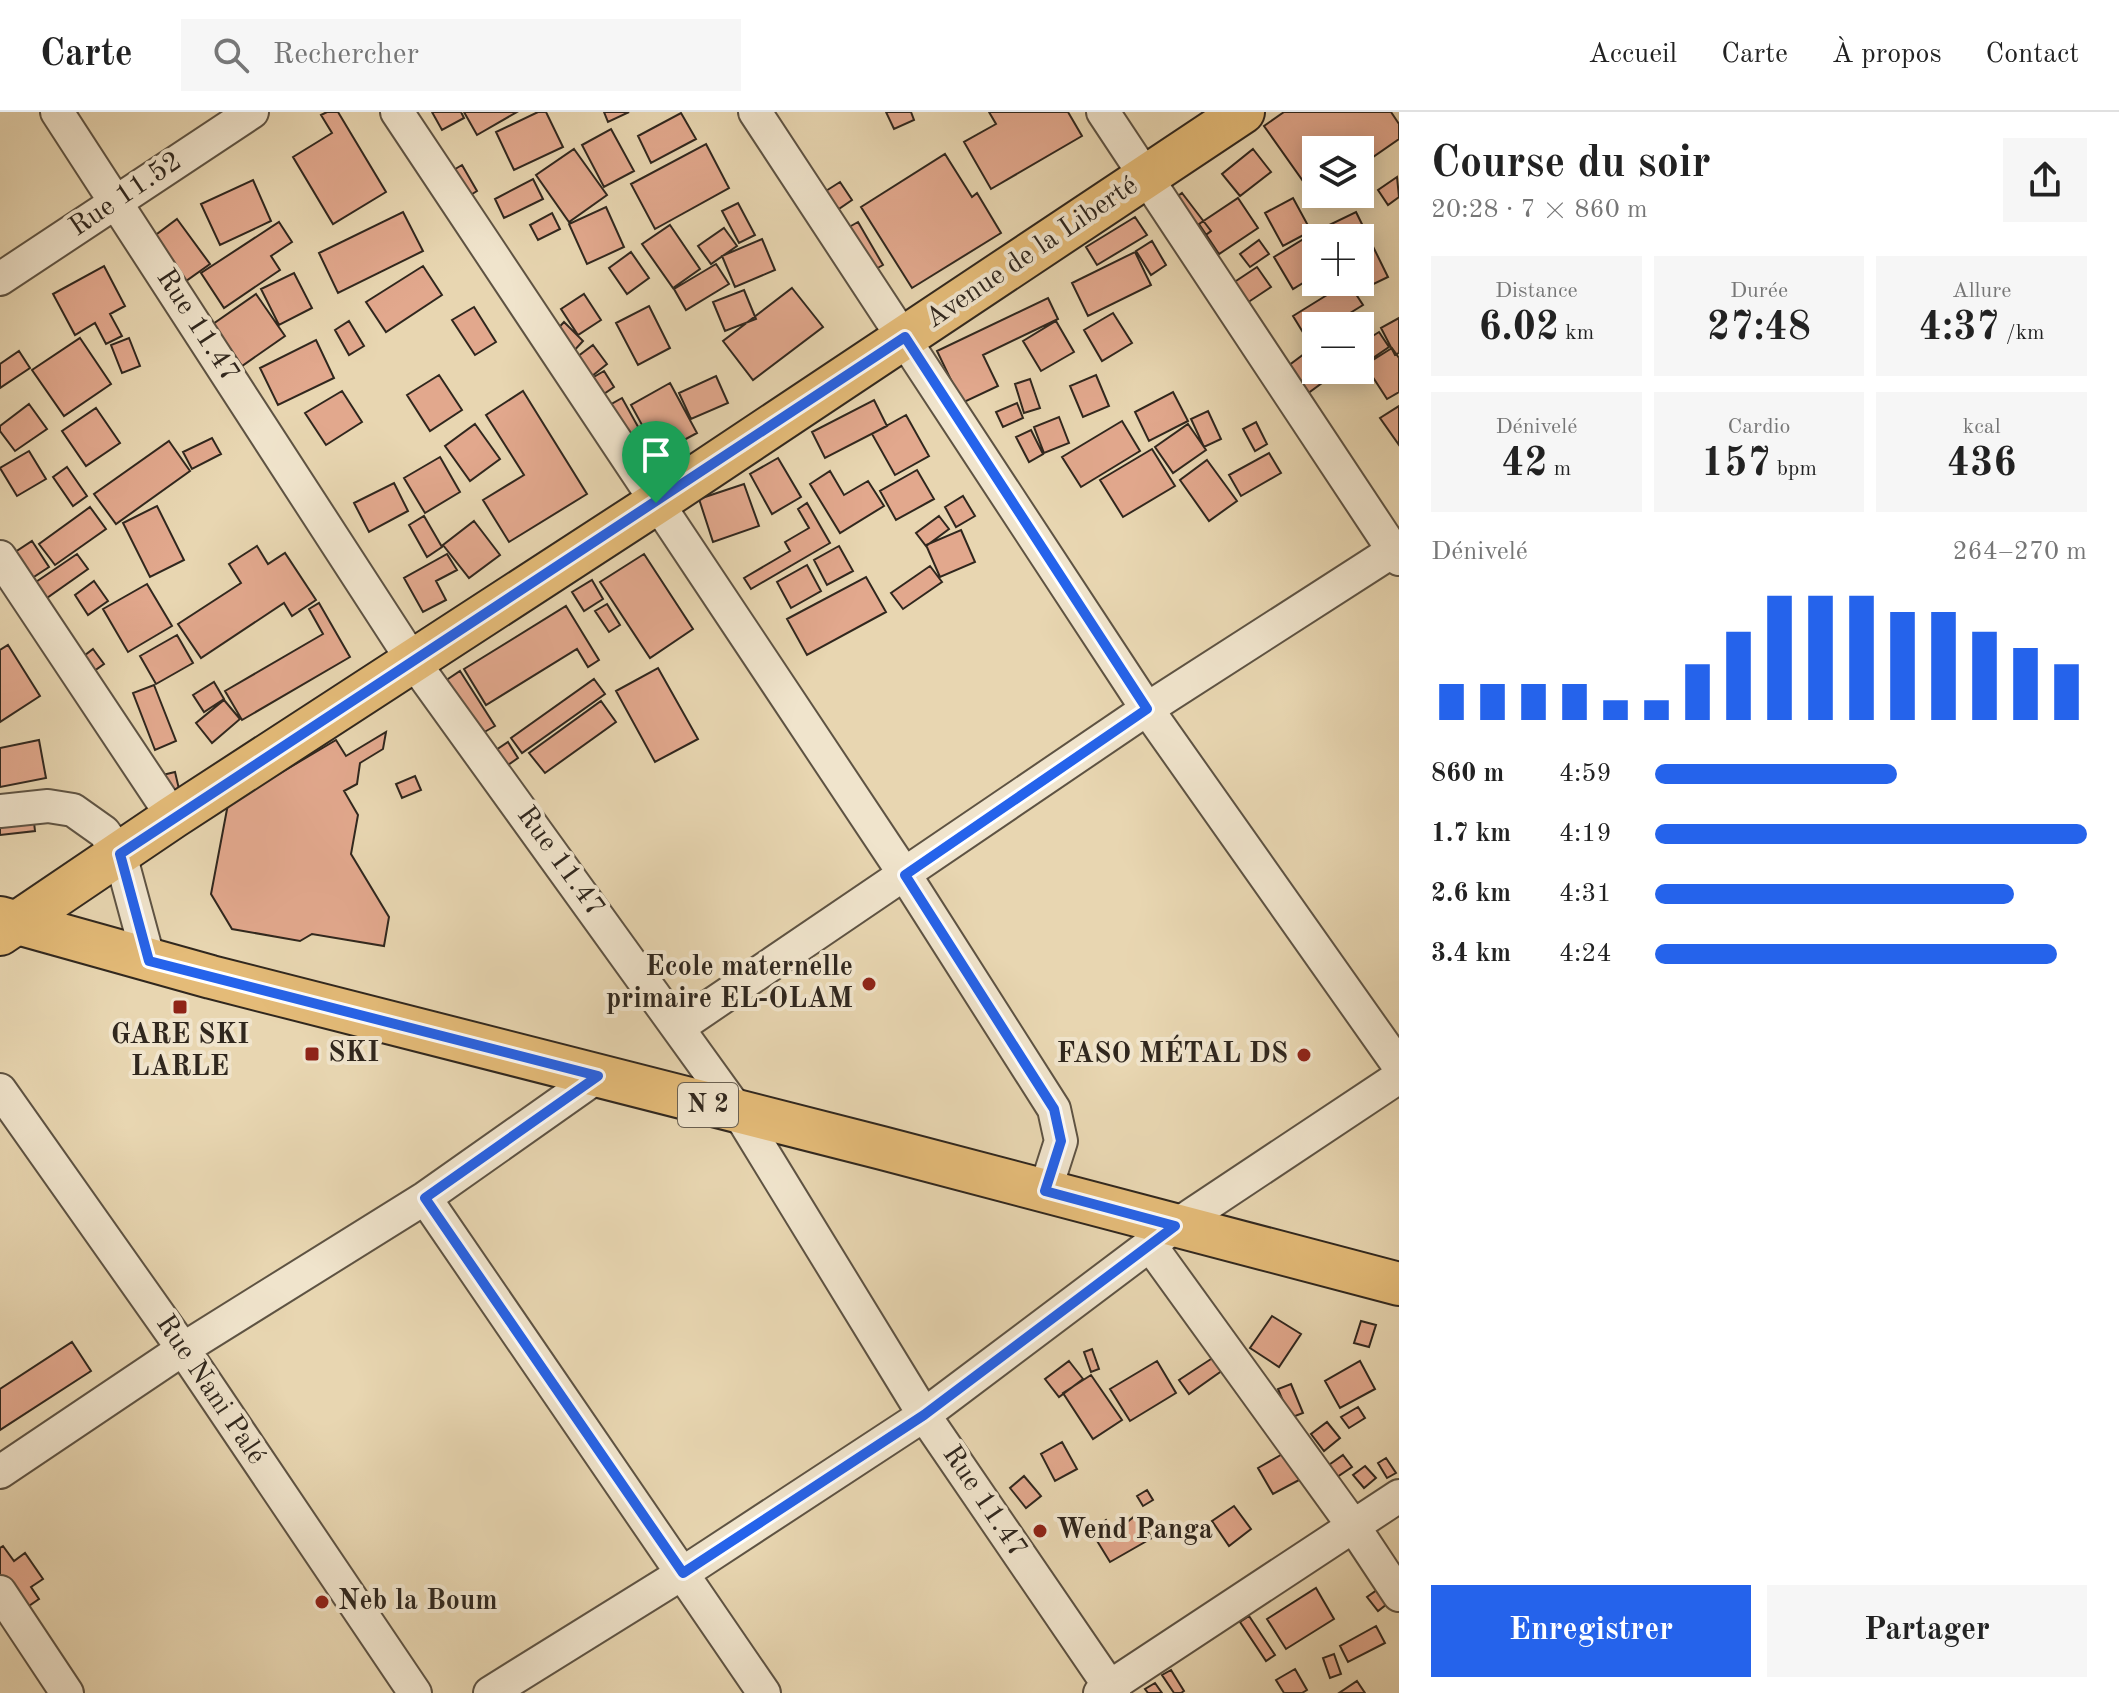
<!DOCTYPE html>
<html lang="fr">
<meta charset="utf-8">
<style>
body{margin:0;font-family:"Old Standard TT",serif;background:#f6f6f6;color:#222;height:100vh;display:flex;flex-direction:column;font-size:30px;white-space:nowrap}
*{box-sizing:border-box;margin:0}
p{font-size:26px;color:#767676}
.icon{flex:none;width:44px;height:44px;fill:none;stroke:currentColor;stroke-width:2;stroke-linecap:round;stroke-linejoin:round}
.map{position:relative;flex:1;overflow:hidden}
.sheet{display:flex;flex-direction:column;background:#fff;width:720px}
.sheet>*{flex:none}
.tools{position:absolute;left:1302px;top:24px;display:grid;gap:16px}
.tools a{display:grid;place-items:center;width:72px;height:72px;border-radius:0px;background:#fff;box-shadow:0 4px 20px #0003;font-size:40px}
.pin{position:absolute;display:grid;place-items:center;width:68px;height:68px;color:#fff;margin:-82px -34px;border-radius:50% 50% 50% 0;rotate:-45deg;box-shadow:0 0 8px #0007}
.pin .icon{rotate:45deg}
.round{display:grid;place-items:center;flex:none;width:84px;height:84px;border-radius:0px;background:#f6f6f6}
.headline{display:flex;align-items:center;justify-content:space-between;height:136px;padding:0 32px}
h1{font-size:44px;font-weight:800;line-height:60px}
.stats{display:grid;grid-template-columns:repeat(3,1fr);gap:12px;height:136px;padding:8px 32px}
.stats div{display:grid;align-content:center;border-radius:0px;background:#f6f6f6;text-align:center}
.stats b{font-size:40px;font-weight:800}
.stats small{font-size:22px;font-weight:400}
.stats p{font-size:22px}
.chart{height:224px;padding:16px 32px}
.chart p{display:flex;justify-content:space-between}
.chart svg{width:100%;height:144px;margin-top:8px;stroke:#2563eb;stroke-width:6}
.action{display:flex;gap:16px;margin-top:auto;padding:16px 32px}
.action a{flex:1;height:92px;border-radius:0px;background:#2563eb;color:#fff;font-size:32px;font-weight:800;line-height:92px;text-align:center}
.action a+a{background:#f6f6f6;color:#222}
ul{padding:0 32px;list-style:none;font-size:26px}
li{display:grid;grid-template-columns:128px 96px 1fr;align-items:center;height:60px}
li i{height:20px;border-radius:10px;background:#2563eb}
header{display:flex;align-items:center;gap:48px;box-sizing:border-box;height:112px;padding:0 40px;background:#fff;border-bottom:2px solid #e0e0e0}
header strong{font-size:38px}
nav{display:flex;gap:44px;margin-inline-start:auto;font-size:28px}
.search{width:560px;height:72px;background:#f6f6f6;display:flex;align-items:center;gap:20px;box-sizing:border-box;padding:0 28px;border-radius:0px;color:#767676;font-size:30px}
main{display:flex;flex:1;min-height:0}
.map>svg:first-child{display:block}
.building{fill:#e2a88d;stroke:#30271e;stroke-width:2}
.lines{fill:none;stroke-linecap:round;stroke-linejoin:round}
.minor-casing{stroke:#5e5343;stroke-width:36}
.major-casing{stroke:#30271e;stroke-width:46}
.minor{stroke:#f0e4cc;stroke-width:32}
.major{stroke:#e4bb78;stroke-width:42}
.route-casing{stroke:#fff;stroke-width:16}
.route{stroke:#2563eb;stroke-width:10}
.poi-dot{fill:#8f2418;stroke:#f0e4cc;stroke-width:3}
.labels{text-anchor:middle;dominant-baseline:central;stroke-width:8;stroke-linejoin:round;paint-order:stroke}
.shield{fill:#f0e4cc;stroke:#6a6052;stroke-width:2}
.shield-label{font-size:26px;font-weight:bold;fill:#30271e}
.street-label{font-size:28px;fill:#30271e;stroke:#f0e4cc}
.poi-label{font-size:28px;font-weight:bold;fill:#30271e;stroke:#f0e4cc;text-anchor:start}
</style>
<header>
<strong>Carte</strong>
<div class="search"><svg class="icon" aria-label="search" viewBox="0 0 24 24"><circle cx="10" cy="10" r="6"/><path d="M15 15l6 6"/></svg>Rechercher</div>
<nav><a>Accueil</a><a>Carte</a><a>À propos</a><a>Contact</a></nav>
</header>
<main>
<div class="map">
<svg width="1399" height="1581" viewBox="0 0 1399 1581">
<rect width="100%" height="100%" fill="#e8d6b1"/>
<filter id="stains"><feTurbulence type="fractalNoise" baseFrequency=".0025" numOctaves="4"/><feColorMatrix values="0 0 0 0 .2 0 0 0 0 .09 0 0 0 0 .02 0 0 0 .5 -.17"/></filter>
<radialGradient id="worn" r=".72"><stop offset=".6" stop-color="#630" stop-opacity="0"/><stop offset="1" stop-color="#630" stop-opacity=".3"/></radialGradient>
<!-- building -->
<path class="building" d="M 327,0 L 338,0 L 386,80 L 333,112 L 293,45 L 332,21 L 321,3 Z
M 432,0 L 461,0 L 464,6 L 442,18 Z
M 464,0 L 517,0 L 477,23 Z
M 538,0 L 546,0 L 563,35 L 514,58 L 496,20 Z
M 604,0 L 629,0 L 608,10 Z
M 886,0 L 911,0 L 914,8 L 894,17 Z
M 989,0 L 1068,0 L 1082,24 L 991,77 L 964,30 L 996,12 Z
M 1284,0 L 1391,0 L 1399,12 L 1399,27 L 1360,54 L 1360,38 L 1316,38 L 1316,82 L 1320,82 L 1315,86 L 1264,14 Z
M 681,1 L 696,27 L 651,51 L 638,24 Z
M 611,17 L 634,59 L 604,75 L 582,33 Z
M 706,32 L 729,76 L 655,117 L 631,72 Z
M 574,37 L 607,83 L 569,110 L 536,63 Z
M 1253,37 L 1271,60 L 1240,84 L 1222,62 Z
M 945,42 L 972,85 L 977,81 L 1001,121 L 912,176 L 861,95 Z
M 462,53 L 477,79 L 456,92 L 440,66 Z
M 1397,65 L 1399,85 L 1388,93 L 1378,78 Z
M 533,67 L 543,87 L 504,106 L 495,87 Z
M 253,68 L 271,109 L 220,133 L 201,92 Z
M 840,70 L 852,88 L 830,103 L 818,84 Z
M 1182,81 L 1211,119 L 1190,135 L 1161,97 Z
M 1238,86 L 1258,116 L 1219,142 L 1199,112 Z
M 1293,86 L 1311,119 L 1283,134 L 1265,101 Z
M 738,91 L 755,123 L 739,131 L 722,99 Z
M 606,95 L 624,135 L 587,152 L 569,112 Z
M 403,100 L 423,139 L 338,181 L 319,141 Z
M 1356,100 L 1388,165 L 1355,181 L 1349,170 L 1360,170 L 1360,126 L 1328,126 L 1323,116 Z
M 552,101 L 560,117 L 538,128 L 530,113 Z
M 1135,105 L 1147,123 L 1097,153 L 1086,135 Z
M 177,107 L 210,152 L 186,169 L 153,125 Z
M 279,110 L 292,130 L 271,144 L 280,158 L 224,196 L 201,161 Z
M 858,110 L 883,153 L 867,162 L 842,119 Z
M 670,113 L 700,157 L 673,176 L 642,132 Z
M 724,116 L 737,134 L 711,152 L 698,134 Z
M 1315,120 L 1319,126 L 1316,126 L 1316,163 L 1293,177 L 1274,145 Z
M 762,127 L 775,158 L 735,175 L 722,144 Z
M 1259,128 L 1269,142 L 1250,155 L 1240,142 Z
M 1152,129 L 1166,153 L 1151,163 L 1136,139 Z
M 631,140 L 649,166 L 627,182 L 609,156 Z
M 1135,140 L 1151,173 L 1088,204 L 1072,171 Z
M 716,152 L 729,172 L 686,198 L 674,177 Z
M 104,154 L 125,194 L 110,202 L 122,224 L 106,232 L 95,211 L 75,223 L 53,182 Z
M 423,154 L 442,183 L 386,220 L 366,190 Z
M 1257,155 L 1271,175 L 1244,193 L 1230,173 Z
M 294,161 L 312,196 L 279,213 L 261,177 Z
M 1348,170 L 1363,193 L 1329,214 L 1316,214 L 1316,222 L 1307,227 L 1293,204 Z
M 792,176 L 823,215 L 753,268 L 723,229 Z
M 744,178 L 756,207 L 725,219 L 713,190 Z
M 256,182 L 285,224 L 242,254 L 213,212 Z
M 584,182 L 601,208 L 578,223 L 561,197 Z
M 1048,186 L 1058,207 L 983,243 L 998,274 L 962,291 L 937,239 Z
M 649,194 L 670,236 L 638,253 L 616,211 Z
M 474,195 L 496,230 L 475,243 L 452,208 Z
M 1113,201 L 1132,231 L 1102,249 L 1084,218 Z
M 1399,206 L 1399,241 L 1395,243 L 1381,216 Z
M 349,209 L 364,234 L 349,243 L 335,218 Z
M 1056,209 L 1074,240 L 1041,259 L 1023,229 Z
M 564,210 L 583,229 L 571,242 L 551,224 Z
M 1379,220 L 1389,235 L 1361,254 L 1360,232 Z
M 80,226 L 111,272 L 64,304 L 32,258 Z
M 129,226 L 140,254 L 122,261 L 111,233 Z
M 316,228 L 334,266 L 278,293 L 260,256 Z
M 593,233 L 607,252 L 592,264 L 577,245 Z
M 1316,233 L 1316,258 L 1337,260 L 1296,290 L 1276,263 Z
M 1392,236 L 1399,246 L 1399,280 L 1387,287 L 1365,253 Z
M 19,239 L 30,256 L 0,276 L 0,252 Z
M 604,259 L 614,275 L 598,286 L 587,269 Z
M 439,263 L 462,298 L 430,319 L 407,283 Z
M 1096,263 L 1109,294 L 1083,305 L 1070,274 Z
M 716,264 L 728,291 L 691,307 L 679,281 Z
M 1030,267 L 1040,296 L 1024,301 L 1015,272 Z
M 670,271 L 697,321 L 658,342 L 631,293 Z
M 342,279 L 362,310 L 326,333 L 305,301 Z
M 523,279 L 587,382 L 509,430 L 483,388 L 524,363 L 486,303 Z
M 1173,280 L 1188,309 L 1149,329 L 1135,300 Z
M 622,286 L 641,320 L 627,328 L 608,294 Z
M 874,288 L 887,314 L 825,346 L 812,320 Z
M 1017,291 L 1023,306 L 1003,315 L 996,300 Z
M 29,292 L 47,317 L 15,339 L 0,319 L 0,314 Z
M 1399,294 L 1399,333 L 1380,306 Z
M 96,296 L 120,331 L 86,354 L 62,319 Z
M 1208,299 L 1221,327 L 1204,335 L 1191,307 Z
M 906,303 L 929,344 L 895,363 L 872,322 Z
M 1059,305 L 1069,331 L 1044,341 L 1034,315 Z
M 1122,309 L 1140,339 L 1081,375 L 1062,345 Z
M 1256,310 L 1267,332 L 1255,339 L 1243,317 Z
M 475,312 L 500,347 L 470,369 L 445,334 Z
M 1188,312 L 1206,338 L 1173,361 L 1155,335 Z
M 1031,318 L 1043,342 L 1029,350 L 1016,325 Z
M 212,326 L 221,342 L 192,357 L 183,340 Z
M 169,329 L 190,359 L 116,412 L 94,382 Z
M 1152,337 L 1175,374 L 1123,405 L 1100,368 Z
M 29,339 L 46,367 L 17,384 L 0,356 Z
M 1269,341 L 1281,361 L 1241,384 L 1229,363 Z
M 440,345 L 460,380 L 425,401 L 404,366 Z
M 778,346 L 801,385 L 772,402 L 750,362 Z
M 1207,348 L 1237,389 L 1209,409 L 1180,368 Z
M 67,355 L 87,384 L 73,394 L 53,365 Z
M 917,358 L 934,387 L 896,408 L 880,379 Z
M 830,359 L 844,383 L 868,369 L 884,394 L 840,421 L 810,372 Z
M 394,371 L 408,399 L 369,420 L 354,391 Z
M 744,372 L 759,414 L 713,430 L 699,387 Z
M 963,384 L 975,404 L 956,415 L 945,395 Z
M 807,391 L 830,431 L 751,477 L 744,466 L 790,439 L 785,430 L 809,416 L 798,397 Z
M 157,394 L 184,448 L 150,465 L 123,411 Z
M 90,395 L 106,417 L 55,453 L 39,432 Z
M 424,404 L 442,435 L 427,445 L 409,413 Z
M 939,404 L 949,417 L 926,434 L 916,421 Z
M 474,409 L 500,443 L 469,466 L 443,433 Z
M 961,418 L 975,450 L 940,465 L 926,433 Z
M 32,429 L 49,455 L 20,474 L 3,448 Z
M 257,434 L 268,452 L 285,441 L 316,488 L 292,504 L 284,491 L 201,546 L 178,512 L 241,471 L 229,452 Z
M 839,434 L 853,459 L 827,473 L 814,448 Z
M 77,442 L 88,457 L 44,488 L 33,472 Z
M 447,442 L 457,458 L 436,469 L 446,488 L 423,500 L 404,466 Z
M 644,442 L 693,517 L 650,546 L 600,470 Z
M 807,453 L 821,479 L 791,496 L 777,470 Z
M 930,454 L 942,470 L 903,497 L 891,481 Z
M 866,465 L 886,500 L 807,543 L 787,507 Z
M 592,468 L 603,487 L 584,499 L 572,480 Z
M 94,469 L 108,489 L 88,503 L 75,483 Z
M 147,472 L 172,514 L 128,540 L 103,497 Z
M 319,491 L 350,545 L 242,608 L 225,579 L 323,522 L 309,497 Z
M 607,492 L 620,513 L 609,520 L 595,499 Z
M 566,494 L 599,548 L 588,555 L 577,537 L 486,593 L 464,557 Z
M 177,523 L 193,551 L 156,572 L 140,544 Z
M 8,533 L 40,584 L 0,610 L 0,538 Z
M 93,537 L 104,552 L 77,571 L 67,557 Z
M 658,556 L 698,627 L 655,650 L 616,579 Z
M 460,559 L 495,614 L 479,623 L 445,569 Z
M 594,567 L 605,582 L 522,641 L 511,626 Z
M 214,570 L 224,587 L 204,600 L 193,583 Z
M 154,573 L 176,629 L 155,638 L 133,581 Z
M 224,588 L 240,607 L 212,631 L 196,611 Z
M 601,589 L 616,610 L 545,661 L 529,641 Z
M 386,620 L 383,637 L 360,651 L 357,672 L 344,679 L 358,703 L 351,742 L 389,805 L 384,834 L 312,822 L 300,829 L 232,817 L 211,782 L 228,692 L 336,628 L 346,644 Z
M 39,628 L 46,666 L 0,675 L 0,636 Z
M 508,630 L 518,646 L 501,658 L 490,642 Z
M 175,660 L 179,677 L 151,684 L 146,667 Z
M 415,664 L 421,678 L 402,686 L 396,672 Z
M 31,684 L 35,719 L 0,723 L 0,688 Z
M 1272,1204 L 1301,1222 L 1279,1255 L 1250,1236 Z
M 1361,1209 L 1376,1213 L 1369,1235 L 1354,1231 Z
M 72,1230 L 91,1259 L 0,1318 L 0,1277 Z
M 1092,1237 L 1099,1257 L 1091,1260 L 1084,1240 Z
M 1214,1245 L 1223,1258 L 1189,1282 L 1179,1268 Z
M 1069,1249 L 1083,1267 L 1059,1285 L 1045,1267 Z
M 1157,1249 L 1176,1281 L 1130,1309 L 1110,1277 Z
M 1360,1249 L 1375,1277 L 1340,1296 L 1325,1269 Z
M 1091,1263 L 1122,1308 L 1093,1327 L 1063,1281 Z
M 1291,1272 L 1303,1301 L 1290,1306 L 1278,1277 Z
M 1358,1295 L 1365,1306 L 1349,1316 L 1341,1305 Z
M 1327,1310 L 1340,1326 L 1324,1339 L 1311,1322 Z
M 1062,1330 L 1077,1357 L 1055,1369 L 1041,1342 Z
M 1286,1340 L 1301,1367 L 1273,1382 L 1258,1356 Z
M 1343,1343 L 1352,1355 L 1334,1367 L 1326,1355 Z
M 1386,1346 L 1396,1361 L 1387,1366 L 1378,1351 Z
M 1365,1354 L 1376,1366 L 1364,1376 L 1353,1363 Z
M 1024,1364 L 1041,1384 L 1026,1396 L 1010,1376 Z
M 1147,1378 L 1153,1388 L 1143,1394 L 1137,1384 Z
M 1234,1394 L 1251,1417 L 1229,1434 L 1212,1409 Z
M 1136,1403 L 1152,1426 L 1110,1450 L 1091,1419 L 1106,1408 L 1114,1421 Z
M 3,1434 L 14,1449 L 25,1441 L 43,1467 L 31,1475 L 39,1487 L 20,1500 L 0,1472 L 0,1436 Z
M 1316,1476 L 1334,1507 L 1286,1537 L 1267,1507 Z
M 1377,1478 L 1387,1492 L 1378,1499 L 1367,1485 Z
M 1249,1504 L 1275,1543 L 1266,1549 L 1240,1510 Z
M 1376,1514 L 1385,1531 L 1348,1550 L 1340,1534 Z
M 1334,1542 L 1341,1562 L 1330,1566 L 1323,1546 Z
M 1295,1557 L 1307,1578 L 1302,1581 L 1284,1581 L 1276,1568 Z
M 1171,1558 L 1184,1579 L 1181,1581 L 1174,1581 L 1162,1563 Z
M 1357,1569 L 1365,1581 L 1339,1581 Z
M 1155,1571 L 1162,1581 L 1148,1581 L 1145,1577 Z"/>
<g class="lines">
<!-- minor casing -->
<g class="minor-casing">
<path id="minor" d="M 57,0 L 413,549 L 739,1001 L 924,1303 L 1114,1581
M 397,0 L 905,763 L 1054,997 L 1061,1029 L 1045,1079
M 755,0 L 1147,597 L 1399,954
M 1103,0 L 1399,447
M 0,167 L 252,0
M 0,445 L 173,705
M 0,699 L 48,694 L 73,698 L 104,720 L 120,742 L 149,849
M 679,915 L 1147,597 L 1399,435
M 0,978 L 183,1237 L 415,1581
M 425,1086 L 764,1581
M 1150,1133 L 1354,1415 L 1399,1483
M 0,1360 L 183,1237 L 425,1086 L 598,964
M 0,1480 L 67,1581
M 490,1581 L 683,1461 L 924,1303 L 1175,1114 L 1399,965
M 1100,1581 L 1399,1384"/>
</g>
<!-- major casing -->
<g class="major-casing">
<path id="major" d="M 0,806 L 211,865 L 882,1036 L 1399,1172
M 0,822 L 173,705 L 656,391 L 1243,0"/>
</g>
<!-- minor -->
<use href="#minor" class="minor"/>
<!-- major -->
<use href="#major" class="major"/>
</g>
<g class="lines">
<!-- route casing -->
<g class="route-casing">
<path id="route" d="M 905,225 L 1147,597 L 905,763 L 1054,997 L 1061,1029 L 1045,1079 L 1175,1114 L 924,1303 L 683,1461 L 425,1086 L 598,964 L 149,849 L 120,742 Z"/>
</g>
<!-- route -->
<use href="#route" class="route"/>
</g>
<!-- markers -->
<g class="poi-dot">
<circle cx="869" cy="872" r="8"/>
<rect x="172" y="887" width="16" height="16" rx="4"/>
<rect x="304" y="934" width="16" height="16" rx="4"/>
<circle cx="1304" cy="943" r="8"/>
<circle cx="1040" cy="1419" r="8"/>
<circle cx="322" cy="1490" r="8"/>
</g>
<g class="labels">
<!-- shield labels -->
<rect class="shield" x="678" y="971" width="60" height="44" rx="6"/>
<g class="shield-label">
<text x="708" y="993">N 2</text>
</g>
<!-- street labels -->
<g class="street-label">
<text transform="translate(126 83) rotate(-34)">Rue 11.52</text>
<text transform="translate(1032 141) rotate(-34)">Avenue de la Liberté</text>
<text transform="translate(197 214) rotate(57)">Rue 11.47</text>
<text transform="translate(560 750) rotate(54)">Rue 11.47</text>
<text transform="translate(210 1278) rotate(56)">Rue Nani Palé</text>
<text transform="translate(984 1390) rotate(56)">Rue 11.47</text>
</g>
<!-- poi labels -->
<g class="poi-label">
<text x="853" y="856" text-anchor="end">Ecole maternelle<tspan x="853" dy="32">primaire EL-OLAM</tspan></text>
<text x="180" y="924" text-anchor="middle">GARE SKI<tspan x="180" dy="32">LARLE</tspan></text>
<text x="328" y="942">SKI</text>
<text x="1288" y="943" text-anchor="end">FASO MÉTAL DS</text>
<text x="1056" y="1419">Wend Panga</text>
<text x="338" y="1490">Neb la Boum</text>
</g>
</g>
<rect width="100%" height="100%" filter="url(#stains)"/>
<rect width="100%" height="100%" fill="url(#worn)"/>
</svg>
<div class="tools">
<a><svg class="icon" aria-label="layers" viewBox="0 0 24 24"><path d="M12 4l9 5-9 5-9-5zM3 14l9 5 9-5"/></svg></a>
<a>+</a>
<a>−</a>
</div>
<div class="pin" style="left:656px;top:391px;background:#1e9e55"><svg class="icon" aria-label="arrive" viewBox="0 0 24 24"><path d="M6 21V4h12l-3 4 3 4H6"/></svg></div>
</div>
<section class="sheet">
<div class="headline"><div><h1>Course du soir</h1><p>20:28 · 7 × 860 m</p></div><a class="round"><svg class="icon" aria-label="share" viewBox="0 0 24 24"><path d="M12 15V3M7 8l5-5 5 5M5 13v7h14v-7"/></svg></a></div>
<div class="stats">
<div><p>Distance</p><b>6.02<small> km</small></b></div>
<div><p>Durée</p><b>27:48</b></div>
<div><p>Allure</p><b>4:37<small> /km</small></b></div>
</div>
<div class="stats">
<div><p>Dénivelé</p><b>42<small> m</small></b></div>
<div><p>Cardio</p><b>157<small> bpm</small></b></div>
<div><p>kcal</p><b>436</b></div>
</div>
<div class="chart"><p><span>Dénivelé</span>264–270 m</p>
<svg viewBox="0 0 160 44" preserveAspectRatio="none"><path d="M5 44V33M15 44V33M25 44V33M35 44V33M45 44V38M55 44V38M65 44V27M75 44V17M85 44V6M95 44V6M105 44V6M115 44V11M125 44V11M135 44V17M145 44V22M155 44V27"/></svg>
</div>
<ul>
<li><b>860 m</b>4:59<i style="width:56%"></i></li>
<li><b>1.7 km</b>4:19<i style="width:100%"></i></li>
<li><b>2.6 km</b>4:31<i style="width:83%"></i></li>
<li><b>3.4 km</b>4:24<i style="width:93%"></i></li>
</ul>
<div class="action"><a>Enregistrer</a><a>Partager</a></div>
</section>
</main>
